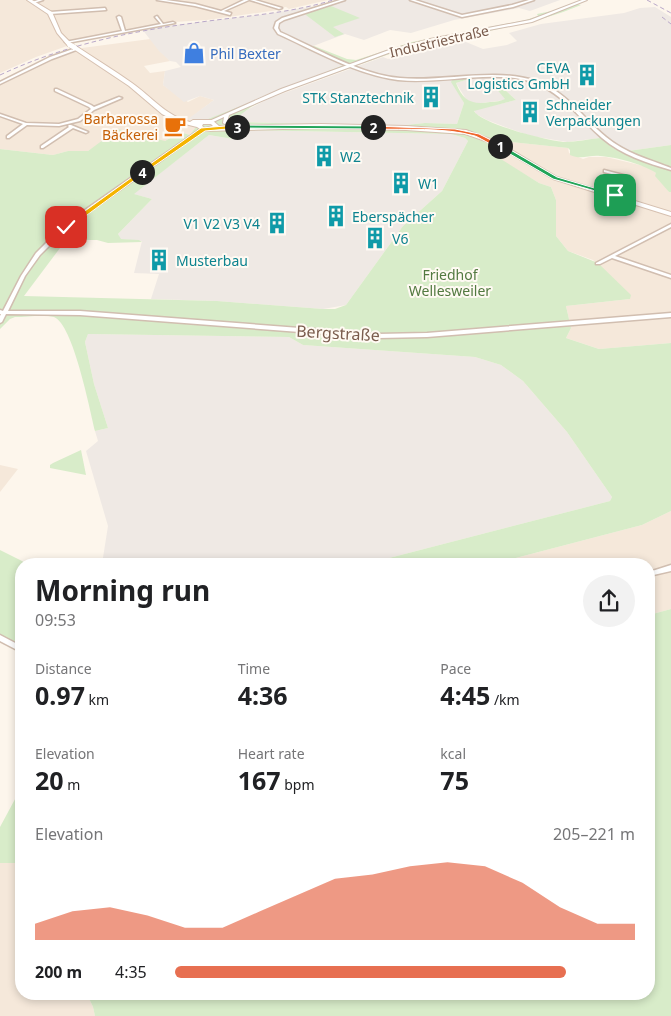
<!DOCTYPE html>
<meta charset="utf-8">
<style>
body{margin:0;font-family:"Noto Sans",sans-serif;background:#f2f2f2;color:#202124;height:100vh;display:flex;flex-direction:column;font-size:19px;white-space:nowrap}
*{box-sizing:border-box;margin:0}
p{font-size:16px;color:#757577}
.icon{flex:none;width:28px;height:28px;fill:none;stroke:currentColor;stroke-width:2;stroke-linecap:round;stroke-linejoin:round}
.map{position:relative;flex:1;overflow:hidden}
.panel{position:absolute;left:15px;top:558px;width:640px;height:442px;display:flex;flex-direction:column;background:#fff;border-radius:20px;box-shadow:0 2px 8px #0003}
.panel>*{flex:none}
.pin{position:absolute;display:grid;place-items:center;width:42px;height:42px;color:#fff;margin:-21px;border-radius:10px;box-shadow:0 2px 8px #0006}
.km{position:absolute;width:25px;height:25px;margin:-12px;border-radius:50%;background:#222;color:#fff;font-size:14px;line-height:25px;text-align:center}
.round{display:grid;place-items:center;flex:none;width:52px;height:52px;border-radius:26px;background:#f2f2f2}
.summary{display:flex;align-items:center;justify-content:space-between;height:85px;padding:0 20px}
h1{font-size:28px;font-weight:700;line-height:38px}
.stats{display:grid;grid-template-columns:repeat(3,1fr);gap:8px;height:85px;padding:5px 20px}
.stats div{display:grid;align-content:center}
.stats b{font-size:25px;font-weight:700}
.stats small{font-size:14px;font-weight:400}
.stats p{font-size:14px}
.chart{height:140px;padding:10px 20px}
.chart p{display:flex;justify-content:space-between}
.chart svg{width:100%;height:90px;margin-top:5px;fill:#e76f51;opacity:.7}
ul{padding:0 20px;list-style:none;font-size:16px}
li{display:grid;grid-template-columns:80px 60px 1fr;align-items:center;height:38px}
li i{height:12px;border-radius:6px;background:#e76f51}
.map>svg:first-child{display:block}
.residential{fill:#f5e8da}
.industrial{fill:#efe9e4}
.green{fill:#d8ecc9;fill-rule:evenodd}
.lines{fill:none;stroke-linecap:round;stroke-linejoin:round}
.minor-casing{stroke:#d1beb0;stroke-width:3}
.tertiary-casing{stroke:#d1beb0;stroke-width:2}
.secondary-casing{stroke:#d6c0b0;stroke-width:2}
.minor{fill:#fff;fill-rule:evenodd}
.tertiary{fill:#fff;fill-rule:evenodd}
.secondary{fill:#fff;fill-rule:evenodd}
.rail{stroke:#b9a8c9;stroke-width:1;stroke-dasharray:4.5 3;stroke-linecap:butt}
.secondary-bridge-casing{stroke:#d6c0b0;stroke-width:6;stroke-linecap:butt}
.secondary-bridge{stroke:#fff;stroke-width:5}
.split-1{fill:#22a559;stroke:#fff}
.split-2{fill:#f0652b;stroke:#fff}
.split-3{fill:#22a559;stroke:#fff}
.split-4{fill:#f5b400;stroke:#fff}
.split-5{fill:#f5b400;stroke:#fff}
.labels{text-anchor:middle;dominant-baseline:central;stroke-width:4;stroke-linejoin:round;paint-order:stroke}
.far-street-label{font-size:14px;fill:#7a5c4d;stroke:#fffaf3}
.far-shop-label{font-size:14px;fill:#366cbe;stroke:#fffaf3;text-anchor:start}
.far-culture-label{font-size:14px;fill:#0d838f;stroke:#fffaf3;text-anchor:start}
.far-food-label{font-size:14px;fill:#c56008;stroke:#fffaf3;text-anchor:end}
.far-park-label{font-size:14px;fill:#537a41;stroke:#fffaf3}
.street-label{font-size:16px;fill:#7a5c4d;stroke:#fffaf3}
</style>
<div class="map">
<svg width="671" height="1016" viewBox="0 0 671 1016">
<rect width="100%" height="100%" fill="#fdf6ec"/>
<!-- residential -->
<path class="residential" d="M 0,0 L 328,0 L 289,9 L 286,7 L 278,8 L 278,10 L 207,20 L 174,22 L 70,40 L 63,42 L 67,46 L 36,57 L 0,73 Z
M 150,39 L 170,61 L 144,66 L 150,73 L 165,71 L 163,85 L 188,102 L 200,96 L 214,100 L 189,119 L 198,121 L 194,126 L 196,127 L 195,130 L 190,135 L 180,132 L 165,141 L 98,145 L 88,151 L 68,151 L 53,155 L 0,149 L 0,85 L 4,82 L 47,61 L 82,50 L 82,48 Z
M 511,142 L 568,148 L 569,153 L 583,159 L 589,157 L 606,157 L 648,167 L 656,173 L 669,192 L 671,192 L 671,343 L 599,349 L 566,338 L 571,328 L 566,306 L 630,299 L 593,260 L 568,251 L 556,236 L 556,200 L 551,187 L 539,183 L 496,157 L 499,148 Z
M 0,465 L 18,469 L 0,492 Z
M 671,511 L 671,609 L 649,615 L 649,564 L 493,564 L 642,525 Z
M 0,863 L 17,863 L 21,867 L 21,994 L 87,994 L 93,1007 L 95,1016 L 0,1016 Z"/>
<!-- industrial -->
<path class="industrial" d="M 336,0 L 560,0 L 530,11 L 519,8 L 454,20 L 411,33 L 390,30 L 364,40 L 345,34 L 308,48 L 346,64 L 263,96 L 218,117 L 202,121 L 188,119 L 214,100 L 200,96 L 184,102 L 163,85 L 165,71 L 181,67 L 176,62 L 170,61 L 159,51 L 142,29 L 267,14 L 315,6 Z
M 655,7 L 671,17 L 671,145 L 628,151 L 616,150 L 600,138 L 567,142 L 531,136 L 511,129 L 487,120 L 476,114 L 474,110 L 516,100 L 492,78 L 490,81 L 506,98 L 505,100 L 474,104 L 466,99 L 456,83 L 469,79 L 452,81 L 464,103 L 457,124 L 425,123 L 396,126 L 237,122 L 238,117 L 243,112 L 268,99 L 383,57 L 388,59 L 424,47 L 454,40 L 461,40 L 483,49 L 507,45 L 517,41 L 509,33 L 541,24 L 624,13 L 640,8 Z
M 235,130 L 451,134 L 465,138 L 468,141 L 442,191 L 403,226 L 346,305 L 323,309 L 217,301 L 151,299 L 159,274 L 134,273 L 142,241 L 120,239 L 118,234 L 152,199 L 133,194 L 209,135 L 233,139 Z
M 88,334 L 289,337 L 303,345 L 475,357 L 501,365 L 523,381 L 567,432 L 612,497 L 610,501 L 366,564 L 102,564 L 108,526 L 86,451 L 98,441 L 95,431 L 108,428 L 94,384 L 85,342 Z"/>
<!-- green -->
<path class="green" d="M 573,3 L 581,5 C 534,25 484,31 433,42 C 393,51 353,67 314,81 C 289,90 258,99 238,117 L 237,122 L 396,126 L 425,123 L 457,124 L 464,103 L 451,82 L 452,80 L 469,79 L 456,83 C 463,101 472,105 490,102 C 496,102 501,101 505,99 L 490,81 L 492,78 L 516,100 L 474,111 C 481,124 549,141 565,142 C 576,142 589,139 600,138 L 616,150 L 628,151 L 671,145 L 671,192 L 669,192 L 655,176 L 656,173 C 643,164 616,157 600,156 C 588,155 581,160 570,155 L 570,150 L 568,148 L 511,142 L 499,148 L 496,156 L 539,183 L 551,187 L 556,200 L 556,236 L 568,251 L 598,263 L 631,295 L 630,299 L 566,306 L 571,328 L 566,338 L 599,349 L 671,343 L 671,511 L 642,525 L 493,564 L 366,564 L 610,501 L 612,497 L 567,432 L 523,381 L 501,365 L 475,357 L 303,345 L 289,337 L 88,334 L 85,342 L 94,384 L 108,428 L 95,431 C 90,410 73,324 54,317 C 43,314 26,317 15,317 L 10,319 L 0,329 L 0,149 L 53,155 L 68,151 L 88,151 L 118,129 L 165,141 L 180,132 L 190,135 L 196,127 L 193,125 L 346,64 L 307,48 L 314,46 L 347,59 L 356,60 L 412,42 L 526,20 L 538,16 L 537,14 L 552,11 ZM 235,130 L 451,134 L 465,138 L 468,141 L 442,191 L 403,226 L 346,305 L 335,309 L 323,309 L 217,301 L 24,296 L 66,240 L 97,240 L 108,243 L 142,242 L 139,240 L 121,239 L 118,234 L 152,199 L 134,194 L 209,135 L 233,139 L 239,137 Z
M 331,6 L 360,18 L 333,27 L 344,34 L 335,37 L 306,15 L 307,13 Z
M 81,450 L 86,475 L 50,468 L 50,465 L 53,463 Z
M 0,550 L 28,564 L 21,564 L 21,645 L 0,635 Z
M 671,609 L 671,1016 L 95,1016 L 93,1007 L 87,994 L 649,994 L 649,615 Z
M 21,788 L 21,867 L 17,863 L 0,863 L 0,827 Z"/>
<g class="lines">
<!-- minor casing -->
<g class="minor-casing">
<path id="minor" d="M 38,0 L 43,0 L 34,3 L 32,2 Z
M 157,0 L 166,0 L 195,4 L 221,11 L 244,0 L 249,0 L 224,11 L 231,13 L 230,15 L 195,6 Z
M 250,0 L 255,0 L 282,8 L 279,9 Z
M 340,0 L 345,0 L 284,20 L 279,23 L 278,28 L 280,32 C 316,48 361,75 400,78 C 445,82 492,67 536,81 C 566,91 583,118 606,137 C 625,153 648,159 671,168 L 671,170 C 647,163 622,155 602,138 C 580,119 563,94 535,83 C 492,68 443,85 398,80 C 357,75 316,51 278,34 L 274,28 L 276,22 L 282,18 Z
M 410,0 L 415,0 L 462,15 L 512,5 L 529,0 L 534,0 L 513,7 L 462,17 Z
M 105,8 L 106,10 L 50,14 L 48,13 L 50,12 Z
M 119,16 L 121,17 L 125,31 L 161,24 L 155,17 L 157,16 L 163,24 L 173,22 L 175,23 L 67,43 L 65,42 L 122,31 L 117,17 Z
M 76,48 L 79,49 L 52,59 L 0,84 L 0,82 L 50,57 Z
M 55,89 L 57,89 L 91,105 L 94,107 L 119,97 L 122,98 L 94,110 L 80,121 L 59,126 L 27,125 L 9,138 L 7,138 L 7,136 L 23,124 L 0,116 L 0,114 L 26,123 L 59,124 L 78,119 L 91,109 L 89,107 L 55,91 Z
M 69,125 L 71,125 L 88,132 L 86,133 L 73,128 L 43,148 L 41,148 L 41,146 L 69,127 L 68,126 Z
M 202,128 L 205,129 L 79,219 L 51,244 L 40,255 L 25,276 L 8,311 L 80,311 L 378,334 L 427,333 L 671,313 L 671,317 L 427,337 L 378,338 L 80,315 L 6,314 L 2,322 L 0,323 L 0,316 L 1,314 L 0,314 L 0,310 L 3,311 L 21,276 L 36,253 L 47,242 L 75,217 Z
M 604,170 L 627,176 L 617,196 L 613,195 L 623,177 L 604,172 Z
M 671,224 L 671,227 L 615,256 L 671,275 L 671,278 L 612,258 L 600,264 L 596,264 L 596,263 Z
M 671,565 L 671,571 L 649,576 L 649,572 Z
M 0,635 L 21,646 L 21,652 L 0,641 Z"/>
</g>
<!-- tertiary casing -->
<g class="tertiary-casing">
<path id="tertiary" d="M 582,0 L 587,0 L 532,22 L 430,41 L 391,52 L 285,91 L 229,115 L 227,122 L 232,124 L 232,126 L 228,126 L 223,123 L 224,117 L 211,123 L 207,122 L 281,89 L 389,50 L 430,39 L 530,20 Z"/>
</g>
<!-- secondary casing -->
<g class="secondary-casing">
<path id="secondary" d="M 27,0 L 32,0 L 52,12 L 61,33 L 72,44 L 72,46 L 68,46 L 57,33 L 48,14 Z
M 72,46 L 76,46 C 94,58 114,70 132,83 C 152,97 166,116 190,122 L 193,120 L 212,120 L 219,126 L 321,124 L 406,126 L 466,130 L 498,142 L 557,177 L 671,212 L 671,216 L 553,179 L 494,144 L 465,134 L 406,130 L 321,128 L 203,131 L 197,127 L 177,122 L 162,114 L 129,86 L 72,48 ZM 203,124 L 211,124 L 213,126 L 205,128 L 202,126 Z"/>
</g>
<!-- minor -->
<use href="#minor" class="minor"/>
<!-- tertiary -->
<use href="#tertiary" class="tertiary"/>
<!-- secondary -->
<use href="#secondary" class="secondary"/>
<!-- rail -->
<path class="rail" d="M 647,0 L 671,13
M 662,17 L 671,24
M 0,75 C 62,46 126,32 194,23 C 241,16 288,14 333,0"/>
<!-- secondary-bridge casing -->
<g class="secondary-bridge-casing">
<path id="secondary-bridge" d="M 70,45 L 74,47"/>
</g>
<!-- secondary-bridge -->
<use href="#secondary-bridge" class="secondary-bridge"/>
</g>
<!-- split-1 -->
<path class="split-1" d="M 498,145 L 502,145 L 557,177 L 618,195 L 613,196 L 553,179 L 498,147 Z"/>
<!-- split-2 -->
<path class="split-2" d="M 371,126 L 455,129 L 479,134 L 503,146 C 495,149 483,139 475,136 C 443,127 406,130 373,129 Z"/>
<!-- split-3 -->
<path class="split-3" d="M 237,125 L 373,126 L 375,127 L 373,129 L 235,128 Z"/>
<!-- split-4 -->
<path class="split-4" d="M 237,125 L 239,128 L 205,131 L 144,173 L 139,172 L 201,128 Z"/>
<!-- split-5 -->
<path class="split-5" d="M 142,170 L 144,173 L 68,229 L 64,229 L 64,226 Z"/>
<!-- icons -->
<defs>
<g id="shop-bare" transform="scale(1.725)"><path d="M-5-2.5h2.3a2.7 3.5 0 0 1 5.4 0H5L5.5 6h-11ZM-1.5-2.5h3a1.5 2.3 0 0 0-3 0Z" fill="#3f7fe0" stroke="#fffaf3" stroke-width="2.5" paint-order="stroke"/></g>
<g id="building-bare" transform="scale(1.725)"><path d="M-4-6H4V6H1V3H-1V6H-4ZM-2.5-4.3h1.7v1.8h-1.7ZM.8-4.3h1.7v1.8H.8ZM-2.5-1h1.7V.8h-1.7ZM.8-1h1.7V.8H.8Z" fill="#0f9aa8" stroke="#fffaf3" stroke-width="2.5" paint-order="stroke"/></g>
<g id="cafe-bare" transform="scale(1.725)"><path d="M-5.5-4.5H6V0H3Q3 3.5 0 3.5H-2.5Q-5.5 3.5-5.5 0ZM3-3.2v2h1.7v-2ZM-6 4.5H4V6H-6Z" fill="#e8710a" stroke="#fffaf3" stroke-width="2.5" paint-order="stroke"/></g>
</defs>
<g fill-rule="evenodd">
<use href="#shop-bare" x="194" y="53"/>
<use href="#building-bare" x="587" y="75"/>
<use href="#building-bare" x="431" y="97"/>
<use href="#building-bare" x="530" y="112"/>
<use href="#cafe-bare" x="175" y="126"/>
<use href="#building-bare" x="324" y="156"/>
<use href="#building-bare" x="401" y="183"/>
<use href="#building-bare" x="336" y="216"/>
<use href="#building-bare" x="277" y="223"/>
<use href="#building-bare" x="375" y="238"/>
<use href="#building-bare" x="159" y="260"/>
</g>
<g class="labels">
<!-- far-street labels -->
<g class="far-street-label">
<text transform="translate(439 41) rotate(-13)">Industriestraße</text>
</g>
<!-- far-shop labels -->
<g class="far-shop-label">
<text x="210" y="53">Phil Bexter</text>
</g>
<!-- far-culture labels -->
<g class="far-culture-label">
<text x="570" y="67" text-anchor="end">CEVA<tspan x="570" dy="16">Logistics GmbH</tspan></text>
<text x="414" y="97" text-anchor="end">STK Stanztechnik</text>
<text x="546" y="104">Schneider<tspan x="546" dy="16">Verpackungen</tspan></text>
<text x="340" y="156">W2</text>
<text x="418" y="183">W1</text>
<text x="352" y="216">Eberspächer</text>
<text x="260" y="223" text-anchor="end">V1 V2 V3 V4</text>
<text x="392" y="238">V6</text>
<text x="176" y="260">Musterbau</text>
</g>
<!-- far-food labels -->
<g class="far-food-label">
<text x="158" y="118">Barbarossa<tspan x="158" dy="16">Bäckerei</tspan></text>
</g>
<!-- far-park labels -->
<g class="far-park-label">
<text x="450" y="274">Friedhof<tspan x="450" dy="16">Wellesweiler</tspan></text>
</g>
<!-- street labels -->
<g class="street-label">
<text transform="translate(338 333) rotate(3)">Bergstraße</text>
</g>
</g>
</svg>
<div class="pin" style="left:615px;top:195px;background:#1e9e55"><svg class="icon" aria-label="arrive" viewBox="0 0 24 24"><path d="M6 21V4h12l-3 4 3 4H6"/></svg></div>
<div class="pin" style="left:66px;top:227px;background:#d93025"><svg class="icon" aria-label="check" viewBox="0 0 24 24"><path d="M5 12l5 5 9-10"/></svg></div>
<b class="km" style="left:500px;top:146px">1</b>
<b class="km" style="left:373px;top:127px">2</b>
<b class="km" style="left:237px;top:127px">3</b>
<b class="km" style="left:142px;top:172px">4</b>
<section class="panel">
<div class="summary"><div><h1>Morning run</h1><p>09:53</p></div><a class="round"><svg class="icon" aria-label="share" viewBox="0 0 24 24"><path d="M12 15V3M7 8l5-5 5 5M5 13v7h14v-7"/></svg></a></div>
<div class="stats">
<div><p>Distance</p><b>0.97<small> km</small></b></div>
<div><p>Time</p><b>4:36</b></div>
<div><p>Pace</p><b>4:45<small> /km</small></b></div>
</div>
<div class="stats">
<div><p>Elevation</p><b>20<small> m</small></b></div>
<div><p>Heart rate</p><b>167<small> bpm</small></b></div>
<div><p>kcal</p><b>75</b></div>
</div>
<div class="chart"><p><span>Elevation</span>205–221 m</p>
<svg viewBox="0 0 160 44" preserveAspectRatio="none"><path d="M0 44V36L10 30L20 28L30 32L40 38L50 38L60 30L70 22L80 14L90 12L100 8L110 6L120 8L130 16L140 28L150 36L160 36V44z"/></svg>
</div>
<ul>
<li><b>200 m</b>4:35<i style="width:85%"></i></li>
</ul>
</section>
</div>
